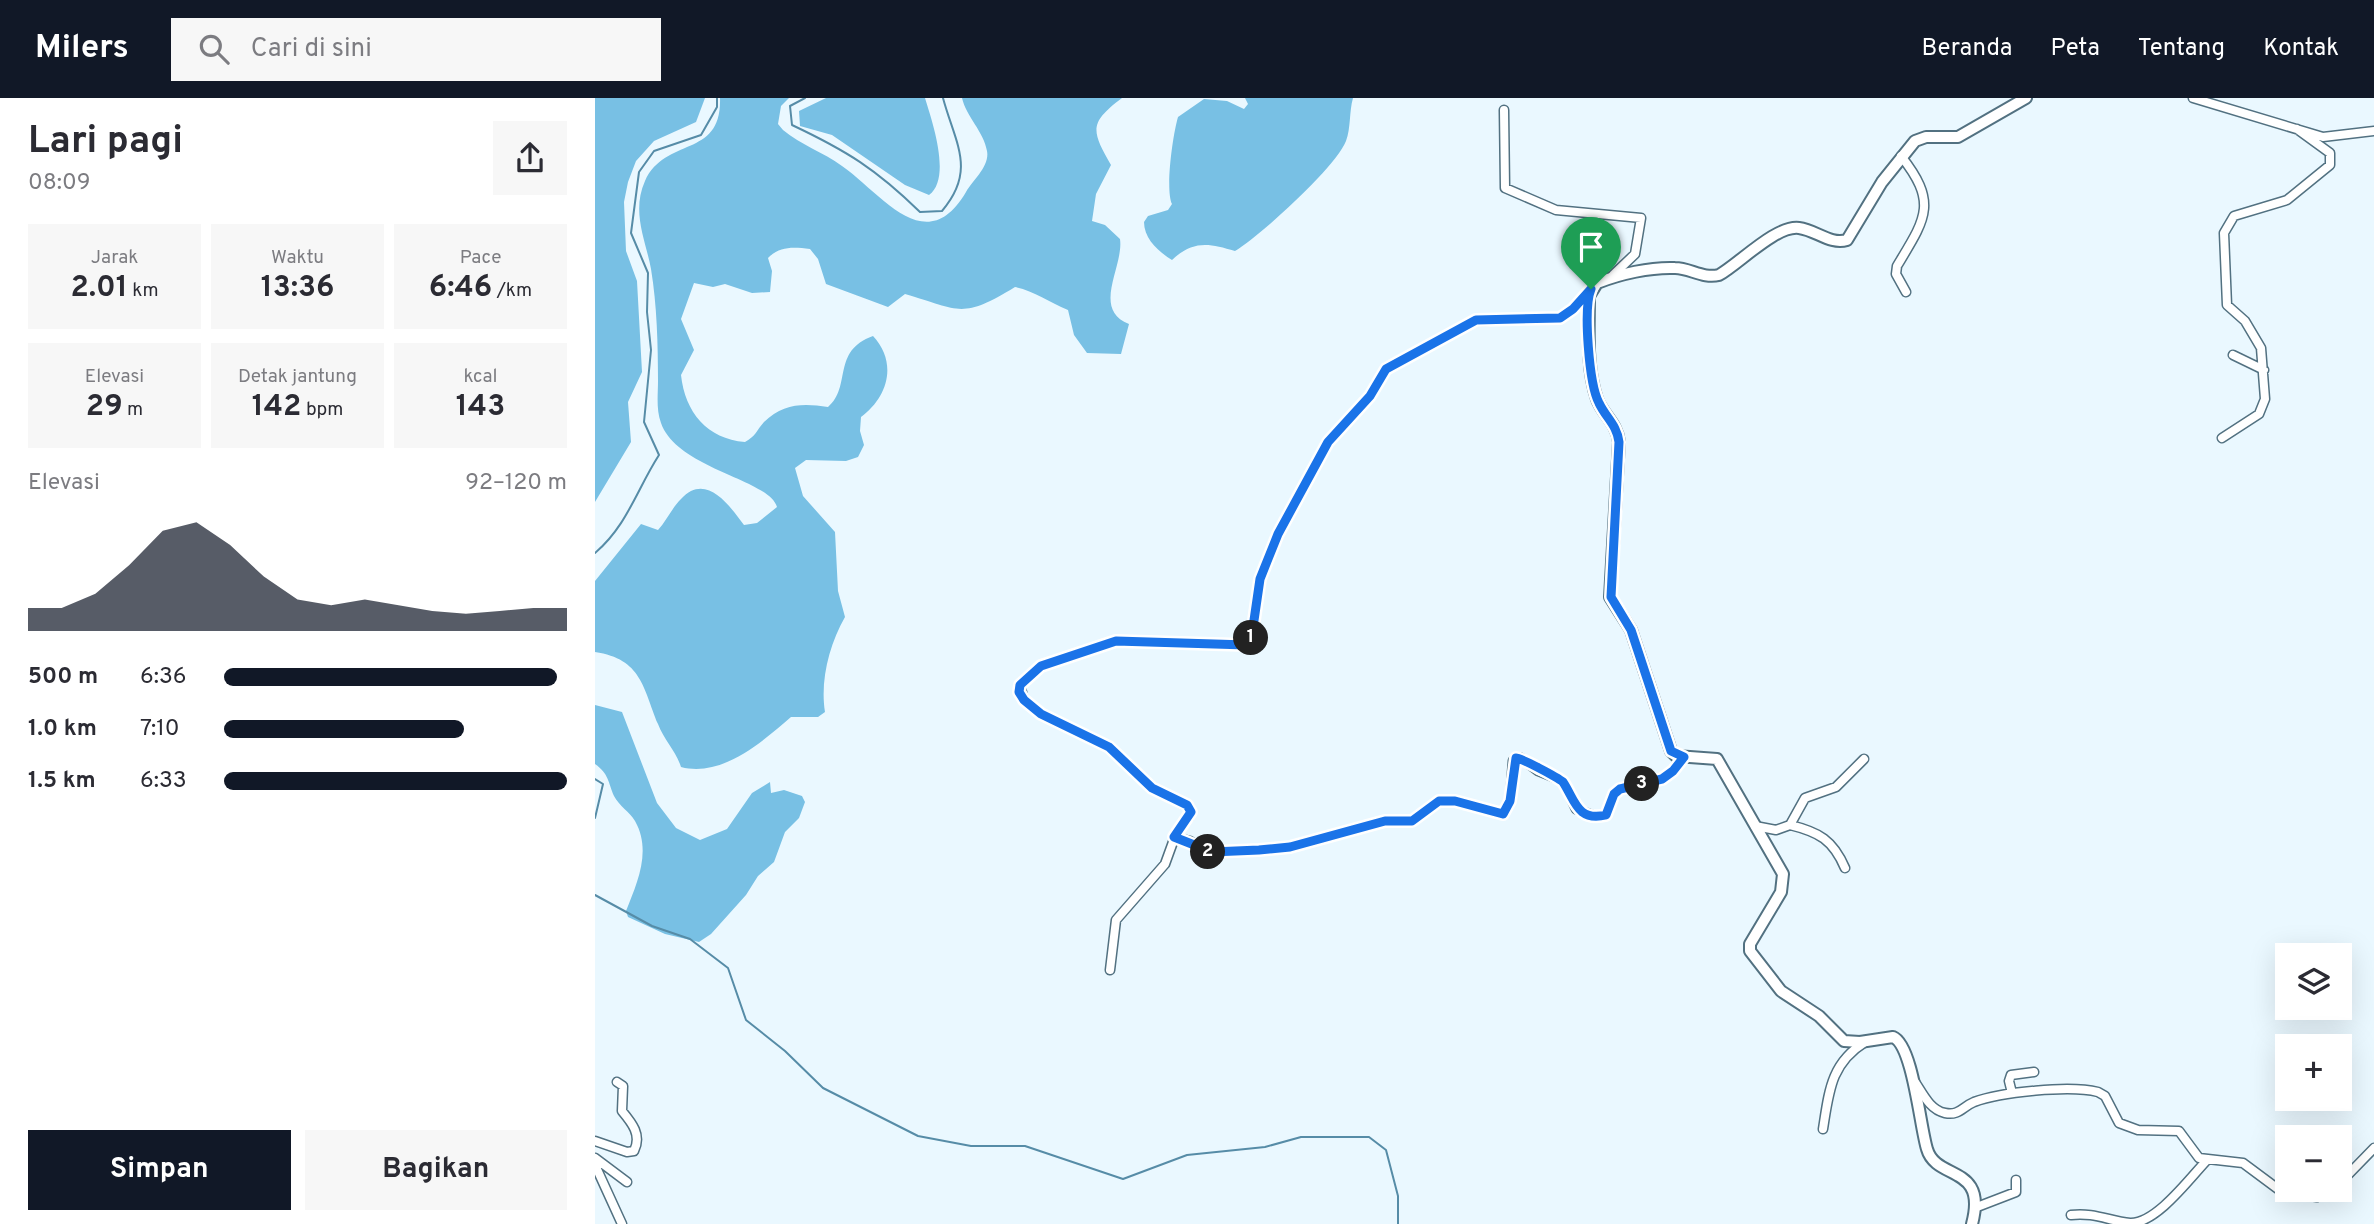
<!DOCTYPE html>
<html lang="id">
<meta charset="utf-8">
<style>
body{margin:0;font-family:Overpass,sans-serif;background:#f7f7f7;color:#2b2b33;height:100vh;display:flex;flex-direction:column;font-size:26px;white-space:nowrap}
*{box-sizing:border-box;margin:0}
p{font-size:23px;color:#7c7c81}
.icon{flex:none;width:38px;height:38px;fill:none;stroke:currentColor;stroke-width:2;stroke-linecap:round;stroke-linejoin:round}
.map{position:relative;flex:1;overflow:hidden}
.panel{display:flex;flex-direction:column;background:#fff;width:595px}
.panel>*{flex:none}
.buttons{position:absolute;left:1680px;top:845px;display:grid;gap:14px}
.buttons a{display:grid;place-items:center;width:77px;height:77px;border-radius:0px;background:#fff;box-shadow:0 7px 28px #0002;font-size:35px}
.pin{position:absolute;display:grid;place-items:center;width:60px;height:60px;color:#fff;margin:-72px -30px;border-radius:50% 50% 50% 0;rotate:-45deg;box-shadow:0 0 7px #0007}
.pin .icon{rotate:45deg}
.km{position:absolute;width:35px;height:35px;margin:-18px;border-radius:50%;background:#222;color:#fff;font-size:19px;line-height:35px;text-align:center}
.round{display:grid;place-items:center;flex:none;width:74px;height:74px;border-radius:0px;background:#f7f7f7}
.headline{display:flex;align-items:center;justify-content:space-between;height:119px;padding:0 28px}
h1{font-size:38px;font-weight:700;line-height:52px}
.stats{display:grid;grid-template-columns:repeat(3,1fr);gap:10px;height:119px;padding:7px 28px}
.stats div{display:grid;align-content:center;border-radius:0px;background:#f7f7f7;text-align:center}
.stats b{font-size:30px;font-weight:700}
.stats small{font-size:19px;font-weight:400}
.stats p{font-size:19px}
.chart{height:196px;padding:14px 28px}
.chart p{display:flex;justify-content:space-between}
.chart svg{width:100%;height:126px;margin-top:7px;fill:#111827;opacity:.7}
.action{display:flex;gap:14px;margin-top:auto;padding:14px 28px}
.action a{flex:1;height:80px;border-radius:0px;background:#111827;color:#fff;font-size:28px;font-weight:700;line-height:80px;text-align:center}
.action a+a{background:#f7f7f7;color:#2b2b33}
ul{padding:0 28px;list-style:none;font-size:23px}
li{display:grid;grid-template-columns:112px 84px 1fr;align-items:center;height:52px}
li i{height:18px;border-radius:9px;background:#111827}
header{display:flex;align-items:center;gap:42px;box-sizing:border-box;height:98px;padding:0 35px;background:#111827;color:#fff}
header strong{font-size:33px}
nav{display:flex;gap:38px;margin-inline-start:auto;font-size:24px}
.search{width:490px;height:63px;background:#f7f7f7;display:flex;align-items:center;gap:18px;box-sizing:border-box;padding:0 24px;border-radius:0px;color:#7c7c81;font-size:26px}
main{display:flex;flex:1;min-height:0}
.map>svg:first-child{display:block}
.forest{fill:#78c0e4}
.lines{fill:none;stroke-linecap:round;stroke-linejoin:round}
.stream{stroke:#568ca7;stroke-width:2}
.street-casing{stroke:#527181;stroke-width:11}
.secondary-casing{stroke:#527181;stroke-width:14}
.street{stroke:#fff;stroke-width:8}
.secondary{stroke:#fff;stroke-width:10}
.route-casing{stroke:#fff;stroke-width:14}
.route{stroke:#1a73e8;stroke-width:9}
</style>
<header>
<strong>Milers</strong>
<div class="search"><svg class="icon" aria-label="search" viewBox="0 0 24 24"><circle cx="10" cy="10" r="6"/><path d="M15 15l6 6"/></svg>Cari di sini</div>
<nav><a>Beranda</a><a>Peta</a><a>Tentang</a><a>Kontak</a></nav>
</header>
<main>
<section class="panel">
<div class="headline"><div><h1>Lari pagi</h1><p>08:09</p></div><a class="round"><svg class="icon" aria-label="share" viewBox="0 0 24 24"><path d="M12 15V3M7 8l5-5 5 5M5 13v7h14v-7"/></svg></a></div>
<div class="stats">
<div><p>Jarak</p><b>2.01<small> km</small></b></div>
<div><p>Waktu</p><b>13:36</b></div>
<div><p>Pace</p><b>6:46<small> /km</small></b></div>
</div>
<div class="stats">
<div><p>Elevasi</p><b>29<small> m</small></b></div>
<div><p>Detak jantung</p><b>142<small> bpm</small></b></div>
<div><p>kcal</p><b>143</b></div>
</div>
<div class="chart"><p><span>Elevasi</span>92–120 m</p>
<svg viewBox="0 0 160 44" preserveAspectRatio="none"><path d="M0 44V36L10 36L20 31L30 21L40 9L50 6L60 14L70 25L80 33L90 35L100 33L110 35L120 37L130 38L140 37L150 36L160 36V44z"/></svg>
</div>
<ul>
<li><b>500 m</b>6:36<i style="width:97%"></i></li>
<li><b>1.0 km</b>7:10<i style="width:70%"></i></li>
<li><b>1.5 km</b>6:33<i style="width:100%"></i></li>
</ul>
<div class="action"><a>Simpan</a><a>Bagikan</a></div>
</section>
<div class="map">
<svg width="1779" height="1126" viewBox="0 0 1779 1126">
<rect width="100%" height="100%" fill="#eaf8ff"/>
<!-- forest -->
<path class="forest" d="M 0,0 L 110,0 L 101,24 L 59,43 L 41,63 L 33,84 L 29,104 L 31,153 L 42,183 L 47,274 L 33,304 L 36,344 L 0,404 Z
M 125,0 L 194,0 L 186,8 L 183,26 L 188,32 C 206,47 228,54 247,68 C 287,96 331,162 371,94 C 378,82 395,68 392,53 C 389,34 371,18 367,0 L 527,0 C 494,25 496,32 516,67 L 501,96 L 497,123 L 510,127 L 525,141 C 529,169 496,211 534,226 L 526,256 L 492,255 L 479,237 L 473,212 C 454,204 439,193 420,189 C 366,222 365,212 310,196 L 293,209 L 231,186 L 223,161 L 215,151 C 198,149 185,148 173,160 L 177,173 L 175,194 L 157,195 L 130,186 L 118,189 L 99,185 L 86,221 L 99,252 L 86,277 C 90,314 112,341 150,344 C 161,338 161,333 169,324 C 188,305 209,305 233,309 C 257,289 236,253 278,238 C 303,265 293,299 266,319 L 265,333 L 269,347 L 263,359 L 251,363 L 211,362 L 200,370 L 208,398 L 240,434 L 243,493 L 250,519 C 234,547 225,583 230,614 L 223,619 L 196,619 C 168,643 127,680 86,669 C 81,653 69,642 63,626 C 48,590 47,561 0,554 L 0,483 L 46,426 L 63,432 C 72,422 77,410 86,401 C 111,374 134,407 149,427 L 162,425 L 182,409 C 174,381 82,371 66,325 C 61,312 63,296 63,283 C 63,247 62,207 56,171 C 51,143 36,114 50,83 C 71,38 127,61 125,0 Z
M 231,0 L 330,0 C 337,23 357,80 334,97 L 310,87 L 237,37 L 205,28 L 204,13 Z
M 650,0 L 758,0 C 754,14 756,30 751,43 C 741,69 665,138 640,153 C 614,145 598,142 577,162 C 564,154 549,141 549,124 L 553,118 L 573,112 L 577,106 C 570,91 578,36 583,19 L 609,1 L 632,3 L 649,11 L 653,6 Z
M 0,607 L 27,614 L 62,705 L 81,730 L 105,742 L 132,731 L 157,695 L 175,684 L 176,695 L 189,692 L 207,698 L 210,704 L 204,720 L 190,734 L 179,764 L 163,778 L 151,797 L 116,836 L 104,844 L 70,836 L 33,819 L 31,813 C 42,785 57,753 40,723 C 35,714 24,708 19,698 C 13,684 14,676 0,666 Z"/>
<g class="lines">
<!-- stream -->
<path class="stream" d="M 210,0 L 195,8 L 197,27 C 252,53 281,71 325,114 L 347,113 C 382,72 360,45 348,0
M 0,455 C 32,428 42,391 64,357 L 49,324 L 56,252 L 52,214 L 53,175 L 36,135 L 44,74 L 59,53 L 106,37 L 122,9 L 122,0
M 0,681 L 8,686 L 0,720
M 0,797 L 57,828 L 95,841 L 133,870 L 151,922 L 190,953 L 228,990 L 323,1038 L 376,1048 L 430,1048 L 528,1081 L 592,1057 L 670,1049 L 706,1039 L 774,1039 L 791,1052 L 803,1098 L 803,1126"/>
<!-- street casing -->
<g class="street-casing">
<path id="street" d="M 1598,0 L 1728,39 L 1779,33
M 909,12 L 910,90 L 961,112 L 1046,120 L 1040,156 L 1018,177
M 1306,58 C 1343,105 1331,120 1302,168 L 1301,176 L 1311,194
M 1638,257 L 1669,272
M 1627,340 L 1664,316 L 1670,301 L 1666,250 L 1650,223 L 1632,207 L 1629,135 L 1639,118 L 1692,102 L 1735,67 L 1735,55 L 1702,31
M 1195,727 C 1224,734 1238,742 1250,770
M 1160,728 L 1181,732 L 1195,727 L 1210,700 L 1241,689 L 1269,661
M 579,739 L 595,743 L 610,753 L 664,752 L 695,749 L 790,723 L 817,723 L 844,703 L 860,703 L 908,716 L 915,703 L 918,663 L 926,660 L 943,673 L 968,683 L 981,711 L 999,718 L 1011,717 L 1019,696 L 1025,691 L 1067,681 L 1078,673 L 1089,659
M 515,872 L 521,822 L 570,766 L 582,733 L 594,719 L 595,710 L 557,690 L 514,649 L 446,616 L 429,602 L 425,587 L 446,568 L 521,543 L 652,547 L 657,536 L 665,481 L 683,436 L 733,344 L 775,297 L 791,270 L 881,223 L 965,220 L 978,211 L 994,193
M 1320,984 C 1328,996 1335,1012 1350,1015 C 1364,1018 1367,1009 1379,1004 C 1406,994 1475,987 1503,994 L 1510,998 L 1524,1025 L 1543,1032 L 1584,1033 L 1604,1060 L 1648,1065 L 1687,1094 L 1722,1099 L 1737,1092
M 1417,995 L 1414,983 L 1416,977 L 1439,974
M 1228,1031 C 1234,993 1236,965 1270,944
M 0,1043 L 32,1054 L 39,1053 C 47,1037 37,1025 27,1013 L 28,988 L 22,984
M 0,1060 L 32,1084
M 0,1067 L 27,1126
M 1745,1085 L 1779,1050
M 1382,1109 L 1421,1094 L 1421,1082
M 1476,1117 C 1498,1114 1515,1123 1535,1125 C 1561,1126 1595,1080 1612,1062"/>
</g>
<!-- secondary casing -->
<g class="secondary-casing">
<path id="secondary" d="M 1377,1126 C 1393,1066 1341,1083 1332,1051 C 1325,1029 1318,947 1298,939 L 1265,944 L 1249,943 L 1224,918 L 1186,893 L 1155,853 L 1155,846 L 1186,794 L 1188,776 L 1122,661 L 1081,658 L 1076,653 L 1036,532 L 1015,499 L 1024,344 C 1022,325 1008,317 1002,301 C 991,269 994,231 994,198 L 1002,185 C 1025,176 1055,169 1080,170 C 1095,170 1108,181 1124,177 C 1145,165 1181,127 1204,130 C 1221,132 1235,147 1252,142 L 1287,84 L 1320,43 L 1331,39 L 1363,39 L 1431,0"/>
</g>
<!-- street -->
<use href="#street" class="street"/>
<!-- secondary -->
<use href="#secondary" class="secondary"/>
</g>
<g class="lines">
<!-- route casing -->
<g class="route-casing">
<path id="route" d="M 996,191 C 988,210 994,286 1004,305 C 1011,320 1022,327 1024,344 L 1016,499 L 1036,532 L 1076,653 L 1089,659 L 1078,673 L 1067,681 L 1025,691 L 1019,696 L 1011,717 C 982,724 980,702 968,684 C 962,679 926,660 921,660 L 915,703 L 908,716 L 860,703 L 844,703 L 817,723 L 790,723 L 695,749 L 664,752 L 617,754 L 579,739 L 596,714 L 592,707 L 557,690 L 514,649 L 446,616 L 429,602 L 424,594 L 425,587 L 446,568 L 521,543 L 652,547 L 657,536 L 665,481 L 683,436 L 733,344 L 775,298 L 791,271 L 881,222 L 965,220 L 978,211 Z"/>
</g>
<!-- route -->
<use href="#route" class="route"/>
</g>
</svg>
<div class="buttons">
<a><svg class="icon" aria-label="layers" viewBox="0 0 24 24"><path d="M12 4l9 5-9 5-9-5zM3 14l9 5 9-5"/></svg></a>
<a>+</a>
<a>−</a>
</div>
<div class="pin" style="left:996px;top:191px;background:#1e9e55"><svg class="icon" aria-label="arrive" viewBox="0 0 24 24"><path d="M6 21V4h12l-3 4 3 4H6"/></svg></div>
<b class="km" style="left:656px;top:540px">1</b>
<b class="km" style="left:613px;top:754px">2</b>
<b class="km" style="left:1047px;top:686px">3</b>
</div>
</main>
